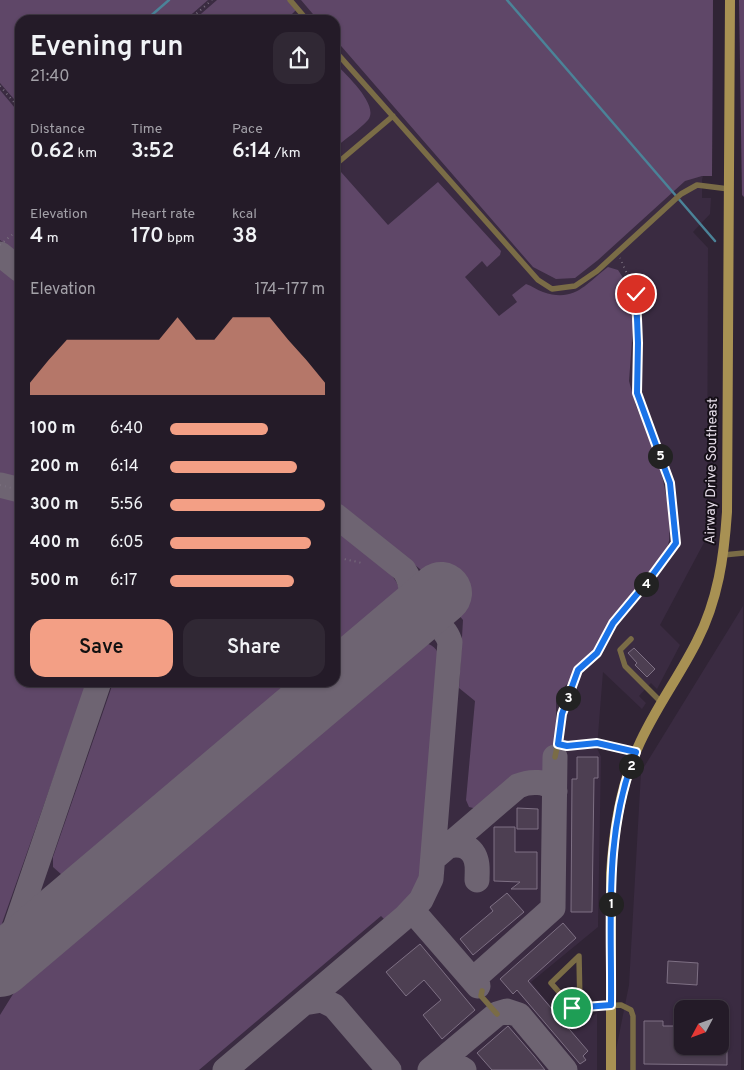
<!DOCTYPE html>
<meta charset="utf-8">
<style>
body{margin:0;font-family:Overpass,sans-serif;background:#302834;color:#f1f3f6;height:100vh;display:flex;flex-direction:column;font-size:19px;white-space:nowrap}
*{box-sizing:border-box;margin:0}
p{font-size:16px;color:#a3a1a8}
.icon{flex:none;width:28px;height:28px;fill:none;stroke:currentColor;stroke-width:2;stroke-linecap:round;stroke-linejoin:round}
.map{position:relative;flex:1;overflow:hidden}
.drawer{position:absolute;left:15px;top:15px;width:325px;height:672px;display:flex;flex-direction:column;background:#241b28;border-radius:15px;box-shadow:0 1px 4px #0004,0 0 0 1px #413945}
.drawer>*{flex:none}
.needle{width:32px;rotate:229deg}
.controls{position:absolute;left:674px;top:1000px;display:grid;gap:10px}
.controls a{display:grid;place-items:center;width:55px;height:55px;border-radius:10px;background:#241b28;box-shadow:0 1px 4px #0004,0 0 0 1px #413945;font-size:25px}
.pin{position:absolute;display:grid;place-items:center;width:42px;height:42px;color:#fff;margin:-21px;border:2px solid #fff;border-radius:50%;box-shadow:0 1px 5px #0007}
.km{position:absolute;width:25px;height:25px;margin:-12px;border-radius:50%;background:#222;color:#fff;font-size:14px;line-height:25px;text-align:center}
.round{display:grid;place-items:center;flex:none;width:52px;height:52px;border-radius:15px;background:#302834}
.headline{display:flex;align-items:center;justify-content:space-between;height:85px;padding:0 15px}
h1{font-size:28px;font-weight:600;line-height:38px}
.metrics{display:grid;grid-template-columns:repeat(3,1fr);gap:8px;height:85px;padding:5px 15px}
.metrics div{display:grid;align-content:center}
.metrics b{font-size:21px;font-weight:600}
.metrics small{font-size:14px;font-weight:400}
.metrics p{font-size:14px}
.chart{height:140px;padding:10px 15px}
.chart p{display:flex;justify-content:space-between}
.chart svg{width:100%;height:90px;margin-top:5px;fill:#f39f85;opacity:.7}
.button{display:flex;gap:10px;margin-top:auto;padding:10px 15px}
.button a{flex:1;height:58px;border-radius:15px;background:#f39f85;color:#111;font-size:20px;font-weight:600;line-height:58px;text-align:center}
.button a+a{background:#302834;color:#f1f3f6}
ul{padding:0 15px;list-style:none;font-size:16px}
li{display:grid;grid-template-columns:80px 60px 1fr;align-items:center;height:38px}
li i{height:12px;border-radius:6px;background:#f39f85}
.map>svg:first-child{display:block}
.built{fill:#3a2b41;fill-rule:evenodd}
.green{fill:#5f4768}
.forest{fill:#5e4367}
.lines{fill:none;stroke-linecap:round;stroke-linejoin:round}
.stream{stroke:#4b8398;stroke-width:2.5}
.taxiway{stroke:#6e6472;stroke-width:25}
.runway{stroke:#6e6472;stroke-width:62}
.building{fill:#4d3f52;stroke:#7e7084}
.path{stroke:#786e7d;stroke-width:2;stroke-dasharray:1 4;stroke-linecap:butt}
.lane{stroke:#7a6c46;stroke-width:5.5}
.secondary{stroke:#a89153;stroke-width:10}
.route-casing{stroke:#fff;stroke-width:10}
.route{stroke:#1a73e8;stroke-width:6}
.labels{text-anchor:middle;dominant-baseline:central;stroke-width:4;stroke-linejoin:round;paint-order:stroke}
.street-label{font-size:14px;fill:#e6dde9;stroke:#150f17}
</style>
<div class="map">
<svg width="744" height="1070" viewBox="0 0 744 1070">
<rect width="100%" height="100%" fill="#302435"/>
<!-- built -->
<path class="built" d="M 0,0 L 713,0 L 712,176 L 703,176 L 702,180 L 702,198 L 711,198 L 710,214 L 693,232 L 708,248 L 707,537 L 660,625 L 680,645 L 657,689 L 651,683 L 639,696 L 646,703 L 642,709 L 603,672 L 597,748 L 601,757 L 598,927 L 531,982 L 570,1030 L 597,1013 L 597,1070 L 0,1070 ZM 20,20 L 335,20 L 335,682 L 20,682 Z
M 743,606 L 741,1070 L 612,1070 L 629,985 L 641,772 ZM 682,1009 L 720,1009 L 720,1046 L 682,1046 Z"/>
<!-- green -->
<path class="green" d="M 0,0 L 208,0 L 185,20 L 20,20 L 20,106 L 0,83 Z
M 217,0 L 292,0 L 298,8 L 292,14 L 297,20 L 194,20 Z
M 301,0 L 713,0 L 712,176 L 702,176 L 685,181 L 598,260 L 575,278 L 556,279 L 533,267 L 335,39 L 335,20 L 318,20 Z
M 335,63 C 345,74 380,105 368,120 C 359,130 345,139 335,148 Z
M 0,90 L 20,114 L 20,256 L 0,240 Z
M 341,172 L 388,225 L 438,182 L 501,251 L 500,255 L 487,267 L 482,261 L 465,277 L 499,316 L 517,302 L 512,295 L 526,284 C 532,286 537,290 543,292 C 574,303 586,284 608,267 L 618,270 L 631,290 L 634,314 L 629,381 L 636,406 L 656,454 L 663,480 L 670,515 L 669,541 L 666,552 L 653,572 L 630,597 L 596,650 L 561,691 L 556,701 L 556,741 L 550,754 L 546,775 L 542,779 C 516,776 499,792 482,810 L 469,807 L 466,800 L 475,701 L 459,688 L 463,620 L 420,569 L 336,503 L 335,177 Z
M 0,267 L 20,283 L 20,483 L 0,478 Z
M 0,494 L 20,498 L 20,682 L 87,683 L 0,929 Z
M 335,529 C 350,541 397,571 399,589 C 399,596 395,601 391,607 L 335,654 Z
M 418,643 C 431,642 439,648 439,660 L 422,866 C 417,893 405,903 385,920 L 381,916 L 199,1070 L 0,1070 L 0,1015 L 28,970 L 403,653 Z
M 113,683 L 301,683 L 75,874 L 62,875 L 53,867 L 53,857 Z"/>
<!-- forest -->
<path class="forest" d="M 739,0 L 744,0 L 744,197 L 742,195 Z"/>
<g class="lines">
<!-- stream -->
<path class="stream" d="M 507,0 L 715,241
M 146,20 L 169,0"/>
<!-- taxiway -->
<path class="taxiway" d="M 0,254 L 20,270
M 0,485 L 20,490
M 443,849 C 455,841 472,845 476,860 C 478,866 477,874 477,880
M 433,859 L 518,786 C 529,781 548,780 555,791
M 405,917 L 412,915 L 418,917 L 478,986
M 0,972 L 99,682
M 467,973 L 472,976 L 478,975 L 553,908 L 555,757
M 304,1003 L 322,1000 L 334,1006 L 389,1070
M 437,1065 L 450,1061 L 464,1070
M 225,1070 L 405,917 L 421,900 L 431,879 L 450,642 C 443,621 427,621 407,621 C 412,604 415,586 404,570 L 335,515
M 430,1070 L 497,1014 L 507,1011 L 519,1015 L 565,1070"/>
<!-- runway -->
<path class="runway" d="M 0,966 L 441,593"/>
</g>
<!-- building -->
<path class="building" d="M 634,648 L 655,669 L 647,677 L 635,665 L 637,663 L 628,653 Z
M 577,757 L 598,757 L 598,778 L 594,778 L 592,912 L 571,912 L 572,779 L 577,779 Z
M 517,808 L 538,809 L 538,829 L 517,829 Z
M 494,827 L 515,827 L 515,852 L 537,852 L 537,889 L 511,889 L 520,882 L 494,881 Z
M 507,893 L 524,912 L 473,955 L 460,939 L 493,911 L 490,907 Z
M 563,923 L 576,938 L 528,981 L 588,1051 L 583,1056 L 586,1060 L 580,1064 L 517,990 L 513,994 L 500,979 Z
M 420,944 L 475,1010 L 442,1039 L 423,1015 L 441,1000 L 424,980 L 406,996 L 386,972 Z
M 668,961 L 698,963 L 697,985 L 667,983 Z
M 644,1021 L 663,1021 L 663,1026 L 678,1026 L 678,1038 L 682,1038 L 682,1046 L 720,1046 L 720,1030 L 727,1030 L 727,1065 L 644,1064 Z
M 508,1026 L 534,1056 L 545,1070 L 492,1070 L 477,1053 Z"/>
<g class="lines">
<!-- path -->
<path class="path" d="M 189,20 L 212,0
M 0,86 L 20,109
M 0,245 L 20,228
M 0,485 L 20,490
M 335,557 L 362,563
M 559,736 L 562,714 L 577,670 L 597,653 L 613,623 L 648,581 L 676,543 L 670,483 L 637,393 L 638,343 L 636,294 L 620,258"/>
<!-- lane -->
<path class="lane" d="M 290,0 L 307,20
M 335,51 L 538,280 L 552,289 L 575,286 L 597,271 L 681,194 L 697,185 L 729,189
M 335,165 L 393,116
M 723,555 L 744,553
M 631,639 L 620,650 L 625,666 L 662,703
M 555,757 L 558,743 L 567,746 L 597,743 L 636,752
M 482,991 L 481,996 L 497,1014
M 580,1007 L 579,956 L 551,983 L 572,1007 L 621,1005 L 631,1010 L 633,1016 L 633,1070"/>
<!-- secondary -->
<path class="secondary" d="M 611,1070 L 611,873 C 614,829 620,788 638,747 C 654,710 679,677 697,641 C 718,600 724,557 727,512 L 730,0"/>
</g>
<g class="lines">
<!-- route casing -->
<g class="route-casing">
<path id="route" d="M 572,1008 L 611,1005 C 612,920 603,833 636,752 L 597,743 L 567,746 L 558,744 L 562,714 L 578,670 L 597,653 L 613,623 L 648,581 L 676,543 L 670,483 L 637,393 L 638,343 L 636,294"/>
</g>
<!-- route -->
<use href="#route" class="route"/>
</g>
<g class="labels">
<!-- street labels -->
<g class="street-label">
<text transform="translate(712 471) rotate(-89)">Airway Drive Southeast</text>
</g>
</g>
</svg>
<div class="controls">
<a><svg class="needle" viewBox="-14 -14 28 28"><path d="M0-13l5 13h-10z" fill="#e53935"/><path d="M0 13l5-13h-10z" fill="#a3a1a8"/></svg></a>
</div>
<div class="pin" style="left:572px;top:1008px;background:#1e9e55"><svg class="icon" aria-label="arrive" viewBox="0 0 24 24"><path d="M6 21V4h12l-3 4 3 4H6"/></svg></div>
<div class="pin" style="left:636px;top:294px;background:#d93025"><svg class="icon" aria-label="check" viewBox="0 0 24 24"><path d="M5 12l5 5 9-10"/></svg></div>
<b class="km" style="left:611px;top:904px">1</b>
<b class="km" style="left:631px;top:766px">2</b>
<b class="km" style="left:568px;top:698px">3</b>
<b class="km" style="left:646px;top:584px">4</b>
<b class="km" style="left:660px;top:456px">5</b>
<section class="drawer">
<div class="headline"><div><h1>Evening run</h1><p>21:40</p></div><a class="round"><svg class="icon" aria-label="share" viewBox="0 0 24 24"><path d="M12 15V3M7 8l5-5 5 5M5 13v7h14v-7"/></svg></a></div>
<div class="metrics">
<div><p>Distance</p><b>0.62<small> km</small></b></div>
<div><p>Time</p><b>3:52</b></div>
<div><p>Pace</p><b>6:14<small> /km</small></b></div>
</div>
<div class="metrics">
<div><p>Elevation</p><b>4<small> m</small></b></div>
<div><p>Heart rate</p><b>170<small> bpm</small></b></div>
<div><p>kcal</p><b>38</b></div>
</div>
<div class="chart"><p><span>Elevation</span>174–177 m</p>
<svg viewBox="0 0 160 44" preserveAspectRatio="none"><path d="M0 44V38L10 27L20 17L30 17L40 17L50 17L60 17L70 17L80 6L90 17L100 17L110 6L120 6L130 6L140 17L150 27L160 38V44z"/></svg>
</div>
<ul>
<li><b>100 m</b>6:40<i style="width:63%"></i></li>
<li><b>200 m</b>6:14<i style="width:82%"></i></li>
<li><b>300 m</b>5:56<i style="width:100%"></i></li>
<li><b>400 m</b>6:05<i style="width:91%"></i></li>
<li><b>500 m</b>6:17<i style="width:80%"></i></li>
</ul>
<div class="button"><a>Save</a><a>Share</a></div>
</section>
</div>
